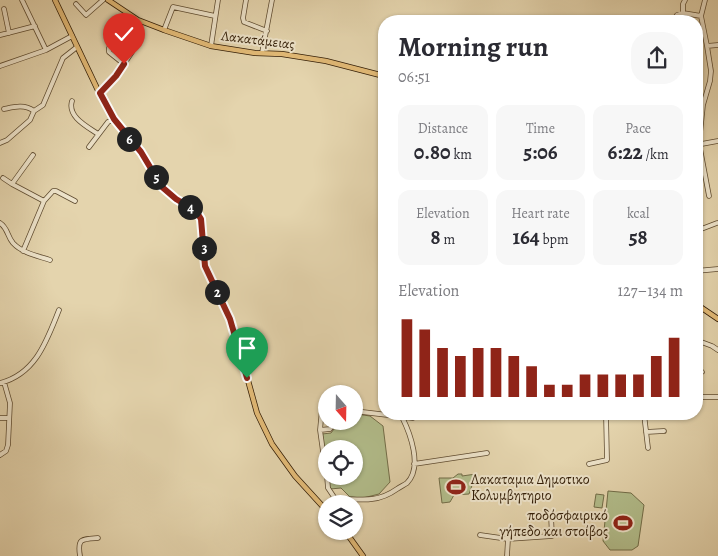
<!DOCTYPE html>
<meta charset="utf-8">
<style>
body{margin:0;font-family:Alegreya,serif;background:#f7f7f7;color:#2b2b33;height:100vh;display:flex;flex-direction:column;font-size:19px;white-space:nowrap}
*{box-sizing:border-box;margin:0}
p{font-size:16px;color:#7c7c81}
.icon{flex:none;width:28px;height:28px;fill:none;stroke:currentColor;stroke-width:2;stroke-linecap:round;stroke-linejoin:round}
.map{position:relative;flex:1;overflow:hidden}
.details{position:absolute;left:378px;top:15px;width:325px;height:405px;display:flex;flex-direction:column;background:#fff;border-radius:20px;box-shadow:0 1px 4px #0004}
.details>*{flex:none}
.needle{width:32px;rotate:160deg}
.fabs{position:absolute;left:318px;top:385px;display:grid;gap:10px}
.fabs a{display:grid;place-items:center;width:45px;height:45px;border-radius:50%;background:#fff;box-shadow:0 1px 4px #0004;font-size:25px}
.pin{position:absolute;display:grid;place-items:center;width:42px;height:42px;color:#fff;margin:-51px -21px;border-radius:50% 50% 50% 0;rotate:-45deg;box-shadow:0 0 5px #0007}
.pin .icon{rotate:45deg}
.km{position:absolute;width:25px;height:25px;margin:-12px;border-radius:50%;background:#222;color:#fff;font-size:14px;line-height:25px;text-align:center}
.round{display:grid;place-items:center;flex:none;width:52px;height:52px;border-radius:20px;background:#f7f7f7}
.headline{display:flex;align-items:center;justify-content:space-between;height:85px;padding:0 20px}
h1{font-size:28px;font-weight:600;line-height:38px}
.figures{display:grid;grid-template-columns:repeat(3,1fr);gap:8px;height:85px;padding:5px 20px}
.figures div{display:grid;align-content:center;border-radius:12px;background:#f7f7f7;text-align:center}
.figures b{font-size:21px;font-weight:600}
.figures small{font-size:14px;font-weight:400}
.figures p{font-size:14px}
.chart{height:140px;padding:10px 20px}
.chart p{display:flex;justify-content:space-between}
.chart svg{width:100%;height:90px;margin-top:5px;stroke:#8f2418;stroke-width:6}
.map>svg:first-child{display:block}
.green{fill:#b2bd8b;stroke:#726d48}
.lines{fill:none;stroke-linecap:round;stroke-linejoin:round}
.minor-casing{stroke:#5e4b30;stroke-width:5.5}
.major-casing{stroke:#321d06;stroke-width:6}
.minor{stroke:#ede3ca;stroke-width:4}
.major{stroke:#e2ba76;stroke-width:4.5}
.route-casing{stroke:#fff;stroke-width:10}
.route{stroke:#8f2418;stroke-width:6}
.labels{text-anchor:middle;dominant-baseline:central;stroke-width:4;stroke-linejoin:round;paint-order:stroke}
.street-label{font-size:14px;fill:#321d06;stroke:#ede3ca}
.poi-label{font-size:14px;fill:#321d06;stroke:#ede3ca;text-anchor:start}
</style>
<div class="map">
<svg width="718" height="556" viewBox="0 0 718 556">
<rect width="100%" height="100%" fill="#e4d4ad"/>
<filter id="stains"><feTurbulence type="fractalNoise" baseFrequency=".004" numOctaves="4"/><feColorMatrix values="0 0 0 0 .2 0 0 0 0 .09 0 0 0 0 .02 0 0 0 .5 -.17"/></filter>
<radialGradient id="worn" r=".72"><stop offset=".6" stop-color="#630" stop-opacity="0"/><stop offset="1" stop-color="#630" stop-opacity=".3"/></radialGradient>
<!-- green -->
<path class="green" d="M 356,414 L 370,416 L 383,426 L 390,482 L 379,494 L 363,498 L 350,497 L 341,488 L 330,489 L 328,476 L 354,476 L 354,449 L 326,449 L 326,462 L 322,434 L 331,433 L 340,421 L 354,421 L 354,415 Z
M 458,474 L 462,474 L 462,476 L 476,474 L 469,494 L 454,495 L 450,502 L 442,503 L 439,478 L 453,478 Z
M 608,491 L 631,493 L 644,505 L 638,546 L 632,550 L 610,550 L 603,541 Z
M 596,494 L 604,495 L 602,508 L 594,507 Z"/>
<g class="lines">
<!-- minor casing -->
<g class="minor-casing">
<path id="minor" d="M 22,0 L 46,50
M 246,0 L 243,18 L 244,22 L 267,31
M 705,0 L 701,16 L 707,46 L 711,71 L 710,81 L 703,105 L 699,143 L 709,196
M 76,4 L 86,15 L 103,0
M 4,9 L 9,33
M 683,13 L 683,4 L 685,0
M 673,21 L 677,15 L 683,13 L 701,16
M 164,30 L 173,7 L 215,16
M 0,35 L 35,26
M 117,38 L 109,48 L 109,52 L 124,64
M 211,46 L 218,0
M 707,46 L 718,45
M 262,53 L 272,0
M 0,66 L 46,50 L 72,36
M 100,93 L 116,76 L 132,52
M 72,101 C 67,117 88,127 98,134
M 4,109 C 14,107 24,104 34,111
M 0,143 L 7,140 L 30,120 L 34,111 L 43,105 L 63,58 L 77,47
M 696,145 L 718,141
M 89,147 L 108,122 L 114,119
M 3,178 L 12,184 L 33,155
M 12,184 L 44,201
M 0,223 C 8,228 7,236 13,243 C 22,253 38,256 50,260
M 696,231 L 717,223
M 23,251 L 44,201 L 53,191 L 56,191 L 75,201
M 696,271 L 718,269
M 696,340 L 712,346 L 718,350
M 696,374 L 702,372
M 0,383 C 36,374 47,340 59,310
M 696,397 L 718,397
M 322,409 L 320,430 L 326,473
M 354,411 L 413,418
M 644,414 L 648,448
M 606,416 L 634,414
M 0,418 L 9,418
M 320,430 L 330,429 L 335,421
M 646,432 L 664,431
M 0,455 L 6,451 L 8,445 L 10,403 L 4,382
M 414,464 L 487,453
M 589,464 L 607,460 L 606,414
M 327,476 L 328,488 L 336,500
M 331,504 C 341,496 359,501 372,499 C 381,498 390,494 397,489 C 400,487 404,485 407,483 C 423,467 410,433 402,417
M 480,535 L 508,539 L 552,536 L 551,516
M 80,556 C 77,538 82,539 98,538
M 507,556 L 508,539"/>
</g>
<!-- major casing -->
<g class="major-casing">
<path id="major" d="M 55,0 L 104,103 L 114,119 L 148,163 L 162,187 L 175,199 L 196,211 L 201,219 L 203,229 L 205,265 L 231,319 L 257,413 L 272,444 L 295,476 L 326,510
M 108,0 L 138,20 L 164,30 L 211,46 L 255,53 L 282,54 L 326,61 L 384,76
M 696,304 L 718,319
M 345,531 L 363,556"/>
</g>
<!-- minor -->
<use href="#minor" class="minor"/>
<!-- major -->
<use href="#major" class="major"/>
</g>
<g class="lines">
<!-- route casing -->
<g class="route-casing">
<path id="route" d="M 124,64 L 116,76 L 100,93 L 114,119 L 141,152 L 162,187 L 176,199 L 196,211 L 201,219 L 205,266 L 230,319 L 247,378"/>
</g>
<!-- route -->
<use href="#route" class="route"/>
</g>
<!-- icons -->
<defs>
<g id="stadium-bare" transform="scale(1.5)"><path d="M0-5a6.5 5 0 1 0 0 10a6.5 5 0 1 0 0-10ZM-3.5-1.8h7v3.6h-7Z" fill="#8f2418" stroke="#ede3ca" stroke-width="2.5" paint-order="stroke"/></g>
</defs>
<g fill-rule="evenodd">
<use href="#stadium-bare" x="456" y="487"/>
<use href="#stadium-bare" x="623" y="523"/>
</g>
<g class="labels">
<!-- street labels -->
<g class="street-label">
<text transform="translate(258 40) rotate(7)">Λακατάμειας</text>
</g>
<!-- poi labels -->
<g class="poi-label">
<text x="471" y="479">Λακαταμια Δημοτικο<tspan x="471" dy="16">Κολυμβητηριο</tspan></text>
<text x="608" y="515" text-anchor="end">ποδόσφαιρικό<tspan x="608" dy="16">γήπεδο και στοίβος</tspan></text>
</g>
</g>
<rect width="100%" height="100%" filter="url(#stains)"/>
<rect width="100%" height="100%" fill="url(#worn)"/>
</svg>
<div class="fabs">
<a><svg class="needle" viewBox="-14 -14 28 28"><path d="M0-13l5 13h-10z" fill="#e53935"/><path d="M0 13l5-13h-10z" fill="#7c7c81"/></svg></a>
<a><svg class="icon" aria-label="locate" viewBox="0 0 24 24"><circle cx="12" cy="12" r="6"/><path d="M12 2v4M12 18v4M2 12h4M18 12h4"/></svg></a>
<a><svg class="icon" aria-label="layers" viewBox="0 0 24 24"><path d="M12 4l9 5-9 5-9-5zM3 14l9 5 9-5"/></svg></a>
</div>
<div class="pin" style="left:247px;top:378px;background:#1e9e55"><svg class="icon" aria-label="arrive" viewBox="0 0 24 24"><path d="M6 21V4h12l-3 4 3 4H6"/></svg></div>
<div class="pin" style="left:124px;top:64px;background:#d93025"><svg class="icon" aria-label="check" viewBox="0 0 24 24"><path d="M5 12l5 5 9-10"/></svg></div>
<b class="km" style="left:217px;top:292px">2</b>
<b class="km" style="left:204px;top:248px">3</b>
<b class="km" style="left:190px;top:207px">4</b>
<b class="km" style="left:156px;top:177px">5</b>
<b class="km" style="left:129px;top:139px">6</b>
<section class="details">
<div class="headline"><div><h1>Morning run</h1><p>06:51</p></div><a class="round"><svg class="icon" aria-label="share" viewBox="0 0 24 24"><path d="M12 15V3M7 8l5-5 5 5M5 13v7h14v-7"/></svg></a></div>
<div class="figures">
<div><p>Distance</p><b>0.80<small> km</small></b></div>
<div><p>Time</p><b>5:06</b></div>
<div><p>Pace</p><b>6:22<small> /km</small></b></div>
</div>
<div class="figures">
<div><p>Elevation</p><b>8<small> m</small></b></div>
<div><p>Heart rate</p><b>164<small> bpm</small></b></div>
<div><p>kcal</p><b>58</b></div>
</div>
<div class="chart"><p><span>Elevation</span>127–134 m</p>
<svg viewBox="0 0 160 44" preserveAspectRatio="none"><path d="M5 44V6M15 44V11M25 44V20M35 44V24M45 44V20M55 44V20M65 44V24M75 44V29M85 44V38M95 44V38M105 44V33M115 44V33M125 44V33M135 44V33M145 44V24M155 44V15"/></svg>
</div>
</section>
</div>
